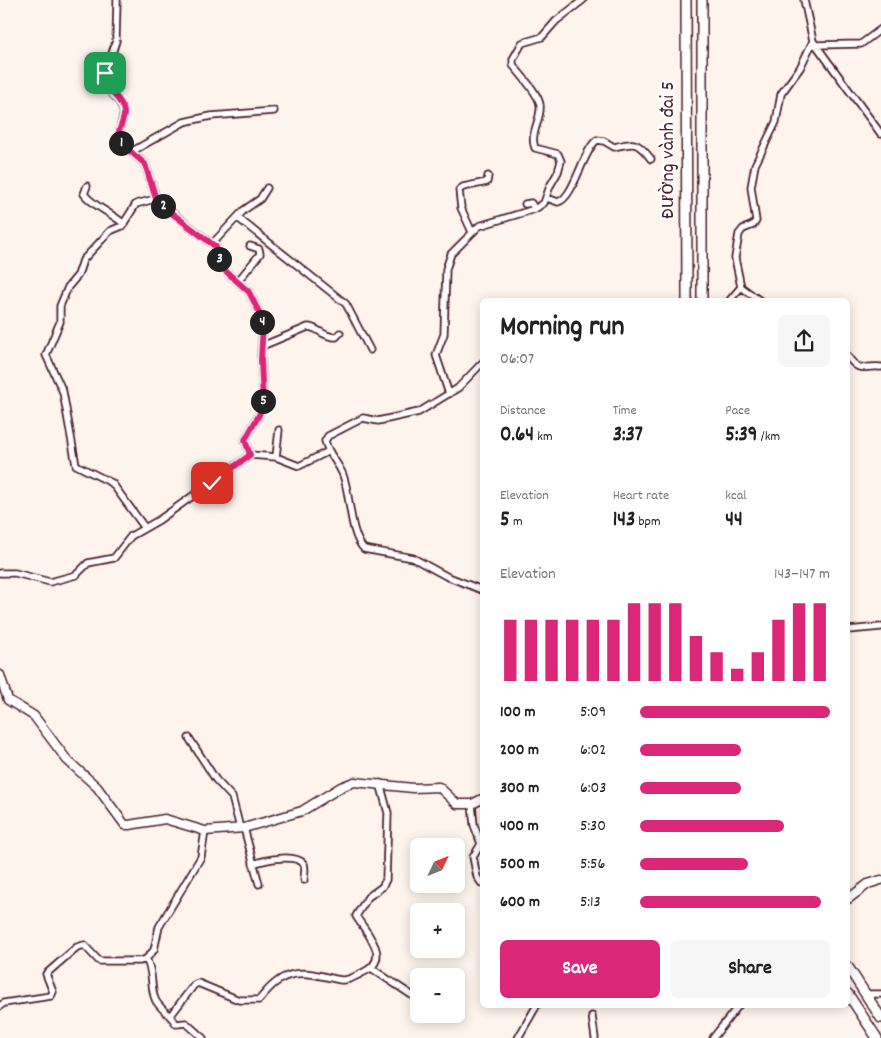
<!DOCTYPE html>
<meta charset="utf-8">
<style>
body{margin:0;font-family:Dekko,sans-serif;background:#f6f6f6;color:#222;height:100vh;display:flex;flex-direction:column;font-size:19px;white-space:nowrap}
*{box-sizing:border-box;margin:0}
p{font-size:16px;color:#767676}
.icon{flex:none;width:28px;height:28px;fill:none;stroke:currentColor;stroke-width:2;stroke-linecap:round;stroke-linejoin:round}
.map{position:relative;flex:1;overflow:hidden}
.details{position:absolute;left:480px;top:298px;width:370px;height:710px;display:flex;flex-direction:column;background:#fff;border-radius:8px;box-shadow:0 2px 12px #0003}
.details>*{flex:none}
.needle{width:32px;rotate:47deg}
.fabs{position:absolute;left:410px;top:838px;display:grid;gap:10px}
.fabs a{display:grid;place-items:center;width:55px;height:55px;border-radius:8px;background:#fff;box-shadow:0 2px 12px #0003;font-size:25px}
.pin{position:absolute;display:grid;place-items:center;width:42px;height:42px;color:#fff;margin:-21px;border-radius:10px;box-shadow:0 2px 8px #0006}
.km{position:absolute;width:25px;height:25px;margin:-12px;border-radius:50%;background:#222;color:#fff;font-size:14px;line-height:25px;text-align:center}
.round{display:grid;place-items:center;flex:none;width:52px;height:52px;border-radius:8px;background:#f6f6f6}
.head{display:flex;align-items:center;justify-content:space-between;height:85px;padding:0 20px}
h1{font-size:28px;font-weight:800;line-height:38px}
.figures{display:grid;grid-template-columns:repeat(3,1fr);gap:8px;height:85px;padding:5px 20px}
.figures div{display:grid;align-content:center}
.figures b{font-size:21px;font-weight:800}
.figures small{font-size:14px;font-weight:400}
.figures p{font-size:14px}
.chart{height:140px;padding:10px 20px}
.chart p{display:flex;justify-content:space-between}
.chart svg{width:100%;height:90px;margin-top:5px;stroke:#db2777;stroke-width:6}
.button{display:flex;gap:10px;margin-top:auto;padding:10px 20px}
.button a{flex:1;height:58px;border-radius:8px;background:#db2777;color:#fff;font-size:20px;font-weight:800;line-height:58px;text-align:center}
.button a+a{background:#f6f6f6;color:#222}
ul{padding:0 20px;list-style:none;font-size:16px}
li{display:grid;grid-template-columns:80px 60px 1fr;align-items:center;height:38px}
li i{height:12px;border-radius:6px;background:#db2777}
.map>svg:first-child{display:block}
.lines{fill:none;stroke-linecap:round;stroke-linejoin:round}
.minor-casing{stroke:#4a1f2b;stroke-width:9}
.tertiary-casing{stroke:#4a1f2b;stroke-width:11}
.secondary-casing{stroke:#4a1f2b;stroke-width:12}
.minor{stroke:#fff;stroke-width:5.5}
.tertiary{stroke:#fff;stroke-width:8}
.secondary{stroke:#fff;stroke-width:9}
.route-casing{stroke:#fff;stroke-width:10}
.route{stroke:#db2777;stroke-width:6}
.labels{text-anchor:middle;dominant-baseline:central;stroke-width:5;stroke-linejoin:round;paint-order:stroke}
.street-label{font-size:20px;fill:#4a1f2b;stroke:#fff}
</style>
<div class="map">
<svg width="881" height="1038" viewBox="0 0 881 1038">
<rect width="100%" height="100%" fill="#fef4ee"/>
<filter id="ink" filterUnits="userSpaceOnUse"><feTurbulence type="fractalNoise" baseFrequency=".02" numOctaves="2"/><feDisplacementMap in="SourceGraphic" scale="10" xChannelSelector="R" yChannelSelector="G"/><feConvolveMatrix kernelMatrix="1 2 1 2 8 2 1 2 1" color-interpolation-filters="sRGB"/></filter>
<g filter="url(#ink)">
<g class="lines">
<!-- minor casing -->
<g class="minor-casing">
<path id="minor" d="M 117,0 L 116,41 L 104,78 L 107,87 L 120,103 L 124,113 L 117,140 L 145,164 L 157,201 L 216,247 L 220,266 L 249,292 L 261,316 L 263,323 L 261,355 L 263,403 L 259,415 L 245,440 L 250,455
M 804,0 L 813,41 L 881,134
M 814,45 L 861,44 L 881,29
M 131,152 L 184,122 L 211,116 L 274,111
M 87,186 L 84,194 C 94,207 112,213 124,224
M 547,198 L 558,202 C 574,198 583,150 597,140 L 604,141 L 614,147 C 635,142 637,141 651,159
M 525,204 L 531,203 L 535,209
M 238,218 L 346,304 L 370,350
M 472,232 L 461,208 L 459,190 L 463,187 L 487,182 L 488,176
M 213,243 L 244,210 L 260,199 L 267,188
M 238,281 L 260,254 L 259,249 L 250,246
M 741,287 L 759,300
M 730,300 L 741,287 L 735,258 L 739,234 L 743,229 L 753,225 L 756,221 L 751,187 L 755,165 L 776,122 L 781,94 L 800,68 L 813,41
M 262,346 L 308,327 C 318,327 322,337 336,337 L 340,333
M 848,357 C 861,374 863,365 881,367
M 482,363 L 458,388 L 419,412 L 378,421 L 363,418 L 328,436 L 325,441 C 328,454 338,462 343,475 C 351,496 349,533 364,549 L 413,558 L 446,576 L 482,590
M 449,394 L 436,355 L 444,334 L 446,269 L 451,254 L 479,226 L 535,209 L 544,203 L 550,186 L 558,172 L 561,161 L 558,154 L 535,148 C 529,134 542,119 540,105 C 539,94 520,74 513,65 L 513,59 L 522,43 L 542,37 L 556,21 L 583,0
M 276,457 L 279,430
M 145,528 L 112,483 L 76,465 L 63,392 L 46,355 L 60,322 L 60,306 L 68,287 L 78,275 L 83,260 L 110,231 L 122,226 L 136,204 L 155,199
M 0,573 L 15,573 L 50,582 L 76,575 L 88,563 L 114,558 L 131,536 L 159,520 L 250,455 L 276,457 L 299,466 L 327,452
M 848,630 L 881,627
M 189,738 L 216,780 L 232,797 L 240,828
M 472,804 L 474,825 L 481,844 L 473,857 L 477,877 L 482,884
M 244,828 L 259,884
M 253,864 C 264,860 295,853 304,864 C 306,868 304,876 304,880
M 146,959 C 154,972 150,986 155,999 C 159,1009 171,1014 176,1024 L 186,1023 L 203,1038
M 371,968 L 419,1000
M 865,994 L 881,994
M 0,1006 L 4,1003 L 51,996 L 53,992 L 46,974 L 77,947 L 84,945 L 99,961 L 140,961 L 146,959 L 154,950 L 159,927 L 201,857 L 205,831
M 171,1015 L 194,985 L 198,983 L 239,1000 L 259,1000 C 268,989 279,976 295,974 C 310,971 326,978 341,980 C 348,981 356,976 362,973 C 394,959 366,933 356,916 L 368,897 L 382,887 L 386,880 L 388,813 L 380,783
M 592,1016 L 595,1038
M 518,1038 L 537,1005
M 713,1038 L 739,1005"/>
</g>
<!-- tertiary casing -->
<g class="tertiary-casing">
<path id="tertiary" d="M 0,675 L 8,700 L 34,716 L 67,760 L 97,787 L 125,825 L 129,825 L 165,819 L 205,831 L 244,828 L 302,811 L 341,787 L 354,782 L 413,788 L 439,787 L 457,804 L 472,804 L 482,799
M 848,899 L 868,884 L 881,880"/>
</g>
<!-- secondary casing -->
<g class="secondary-casing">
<path id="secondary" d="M 686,0 L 687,300
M 702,0 L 702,300
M 848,967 L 881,1018
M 848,994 L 877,1038"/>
</g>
<!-- minor -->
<use href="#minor" class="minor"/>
<!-- tertiary -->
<use href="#tertiary" class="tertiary"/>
<!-- secondary -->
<use href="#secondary" class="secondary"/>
</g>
</g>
<g class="lines" filter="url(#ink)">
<!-- route casing -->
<g class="route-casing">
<path id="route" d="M 105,73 C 102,90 122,96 124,112 C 125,121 117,131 117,140 L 145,164 L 157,202 L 216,247 L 220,266 L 249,292 L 261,316 L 263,323 L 261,360 L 263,403 L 259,415 L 245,440 L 250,455 L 212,483"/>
</g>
<!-- route -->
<use href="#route" class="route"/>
</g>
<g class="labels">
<!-- street labels -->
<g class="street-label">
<text transform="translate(669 150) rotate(-90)">Đường vành đai 5</text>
</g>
</g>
</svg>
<div class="fabs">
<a><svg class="needle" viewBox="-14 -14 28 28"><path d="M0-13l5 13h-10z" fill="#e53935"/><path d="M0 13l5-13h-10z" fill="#767676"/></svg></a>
<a>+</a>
<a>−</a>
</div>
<div class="pin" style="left:105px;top:73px;background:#1e9e55"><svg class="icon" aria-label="arrive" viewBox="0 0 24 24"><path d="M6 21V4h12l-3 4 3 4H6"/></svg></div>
<div class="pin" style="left:212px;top:483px;background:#d93025"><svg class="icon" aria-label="check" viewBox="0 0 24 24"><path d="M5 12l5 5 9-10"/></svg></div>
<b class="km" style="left:121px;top:143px">1</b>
<b class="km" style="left:163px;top:206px">2</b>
<b class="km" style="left:219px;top:259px">3</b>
<b class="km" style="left:262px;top:322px">4</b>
<b class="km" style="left:263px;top:401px">5</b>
<section class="details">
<div class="head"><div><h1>Morning run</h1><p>06:07</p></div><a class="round"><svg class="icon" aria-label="share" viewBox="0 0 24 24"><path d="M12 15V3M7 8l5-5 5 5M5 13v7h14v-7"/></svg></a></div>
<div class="figures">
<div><p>Distance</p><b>0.64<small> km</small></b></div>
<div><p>Time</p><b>3:37</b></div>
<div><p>Pace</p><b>5:39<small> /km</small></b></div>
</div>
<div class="figures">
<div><p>Elevation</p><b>5<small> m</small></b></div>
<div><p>Heart rate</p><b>143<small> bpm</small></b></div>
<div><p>kcal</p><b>44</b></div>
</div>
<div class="chart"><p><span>Elevation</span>143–147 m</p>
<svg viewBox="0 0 160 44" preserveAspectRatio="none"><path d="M5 44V14M15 44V14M25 44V14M35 44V14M45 44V14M55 44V14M65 44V6M75 44V6M85 44V6M95 44V22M105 44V30M115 44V38M125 44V30M135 44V14M145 44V6M155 44V6"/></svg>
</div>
<ul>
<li><b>100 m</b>5:09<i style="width:100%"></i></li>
<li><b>200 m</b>6:02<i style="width:53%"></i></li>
<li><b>300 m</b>6:03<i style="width:53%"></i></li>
<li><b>400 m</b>5:30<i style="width:76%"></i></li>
<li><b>500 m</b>5:56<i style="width:57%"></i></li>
<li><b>600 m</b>5:13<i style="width:95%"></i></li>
</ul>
<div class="button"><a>Save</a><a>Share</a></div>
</section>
</div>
